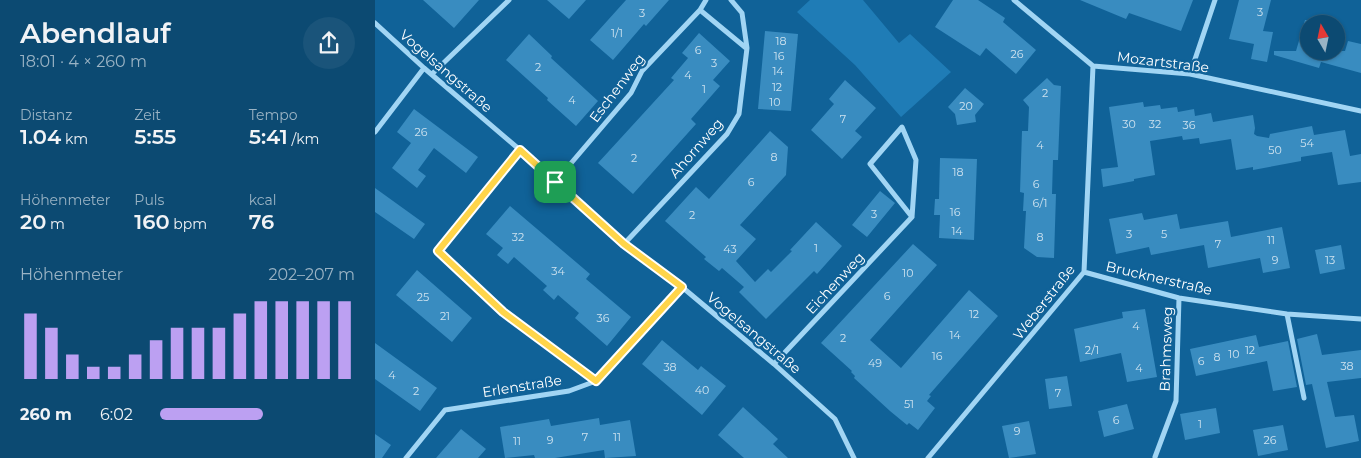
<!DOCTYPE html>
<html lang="de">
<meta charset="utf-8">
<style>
body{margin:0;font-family:Montserrat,sans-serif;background:#1a547a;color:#f1f3f6;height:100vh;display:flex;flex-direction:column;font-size:19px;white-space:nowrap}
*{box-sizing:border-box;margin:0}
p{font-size:16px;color:#9ab3c4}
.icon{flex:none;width:28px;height:28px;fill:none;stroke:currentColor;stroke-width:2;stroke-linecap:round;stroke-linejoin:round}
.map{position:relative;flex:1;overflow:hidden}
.panel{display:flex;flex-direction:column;background:#0c4a72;width:375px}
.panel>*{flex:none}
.needle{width:32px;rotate:351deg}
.fabs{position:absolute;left:925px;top:15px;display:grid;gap:10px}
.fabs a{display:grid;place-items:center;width:45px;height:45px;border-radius:50%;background:#0c4a72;box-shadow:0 1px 4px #0004,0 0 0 1px #2c6284;font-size:25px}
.pin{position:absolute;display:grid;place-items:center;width:42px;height:42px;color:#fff;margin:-21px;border-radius:10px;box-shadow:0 2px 8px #0006}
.round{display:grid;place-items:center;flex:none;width:52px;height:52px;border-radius:26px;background:#1a547a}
.headline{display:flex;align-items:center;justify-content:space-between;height:85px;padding:0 20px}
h1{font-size:28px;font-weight:600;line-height:38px}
.stats{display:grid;grid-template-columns:repeat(3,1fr);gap:8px;height:85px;padding:5px 20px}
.stats div{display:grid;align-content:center}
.stats b{font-size:21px;font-weight:600}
.stats small{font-size:14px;font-weight:400}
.stats p{font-size:14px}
.chart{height:140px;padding:10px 20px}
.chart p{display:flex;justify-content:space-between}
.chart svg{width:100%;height:90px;margin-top:5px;stroke:#bca0f2;stroke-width:6}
ul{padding:0 20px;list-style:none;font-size:16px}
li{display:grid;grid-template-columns:80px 60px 1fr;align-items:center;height:38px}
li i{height:12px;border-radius:6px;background:#bca0f2}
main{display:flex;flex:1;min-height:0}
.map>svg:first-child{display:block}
.green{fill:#1f7cb6}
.building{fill:#398cc0}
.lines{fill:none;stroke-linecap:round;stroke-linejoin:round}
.street{stroke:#a1d5f4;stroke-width:5}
.route-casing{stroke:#fff;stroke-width:10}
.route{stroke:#ffd54a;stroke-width:6}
.labels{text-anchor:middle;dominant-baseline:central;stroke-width:4.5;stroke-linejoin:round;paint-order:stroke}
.number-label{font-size:11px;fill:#cee2ef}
.street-label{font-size:14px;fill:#fff;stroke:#106298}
</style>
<main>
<section class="panel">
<div class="headline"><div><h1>Abendlauf</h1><p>18:01 · 4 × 260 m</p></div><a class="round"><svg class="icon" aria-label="share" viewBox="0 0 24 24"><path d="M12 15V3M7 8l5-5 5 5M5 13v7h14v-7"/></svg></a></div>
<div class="stats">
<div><p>Distanz</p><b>1.04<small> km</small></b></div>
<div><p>Zeit</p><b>5:55</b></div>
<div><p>Tempo</p><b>5:41<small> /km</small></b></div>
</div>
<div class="stats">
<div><p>Höhenmeter</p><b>20<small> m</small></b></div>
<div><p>Puls</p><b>160<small> bpm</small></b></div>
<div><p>kcal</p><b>76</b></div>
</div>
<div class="chart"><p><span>Höhenmeter</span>202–207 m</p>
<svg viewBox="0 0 160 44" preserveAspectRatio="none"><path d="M5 44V12M15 44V19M25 44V32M35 44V38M45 44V38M55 44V32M65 44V25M75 44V19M85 44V19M95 44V19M105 44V12M115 44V6M125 44V6M135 44V6M145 44V6M155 44V6"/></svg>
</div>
<ul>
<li><b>260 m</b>6:02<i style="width:53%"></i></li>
</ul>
</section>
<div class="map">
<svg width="986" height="458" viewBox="0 0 986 458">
<rect width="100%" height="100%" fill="#106298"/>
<!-- green -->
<path class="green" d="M 435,0 L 488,0 L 524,43 L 535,34 L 576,72 L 526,117 L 480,65 L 422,12 Z"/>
<!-- building -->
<path class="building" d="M 48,0 L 104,0 L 79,28 Z
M 172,0 L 211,0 L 194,19 Z
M 251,0 L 294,0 L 271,26 L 269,24 L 238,60 L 215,40 Z
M 578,0 L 603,0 L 630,18 L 628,22 L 661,50 L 641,74 L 611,48 L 605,56 L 560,27 Z
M 705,0 L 818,0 L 806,31 L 754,13 L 751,19 Z
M 864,0 L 896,0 L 888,31 L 898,32 L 892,62 L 876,59 L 879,44 L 854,39 Z
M 930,20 L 934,20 L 934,51 L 970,51 L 973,41 L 986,44 L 986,73 L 946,62 L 944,68 L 899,55 L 899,51 L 921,51 Z
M 390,31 L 423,34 L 416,111 L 383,109 Z
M 324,33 L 355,61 L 338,80 L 345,86 L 316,119 L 321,124 L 258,194 L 223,163 L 299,80 L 296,78 L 313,58 L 307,53 Z
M 154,34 L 177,56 L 176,58 L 223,101 L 201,126 L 172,100 L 173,98 L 131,60 Z
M 672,78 L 679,85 L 686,86 L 683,160 L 678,160 L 677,194 L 681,194 L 679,258 L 662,257 L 649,248 L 651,211 L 648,211 L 649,193 L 645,192 L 647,131 L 653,131 L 654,107 L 648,100 Z
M 470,80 L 501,108 L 480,131 L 487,137 L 467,159 L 436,130 L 459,104 L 454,99 Z
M 590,88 L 609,104 L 600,115 L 601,122 L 582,125 L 580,114 L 573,107 Z
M 768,102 L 769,107 L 785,105 L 786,109 L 802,107 L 803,112 L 819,109 L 820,116 L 836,113 L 838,122 L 878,115 L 880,128 L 879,134 L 882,136 L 894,138 L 895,134 L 937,126 L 939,135 L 970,130 L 975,156 L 986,154 L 986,182 L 963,185 L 957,152 L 926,157 L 926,161 L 878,170 L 878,167 L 861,170 L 856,139 L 825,144 L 824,138 L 808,140 L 807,136 L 775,141 L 780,175 L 759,179 L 759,181 L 728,187 L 726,169 L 743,167 L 734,107 Z
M 39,109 L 103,157 L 91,173 L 59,148 L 43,170 L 51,176 L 42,188 L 17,168 L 36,143 L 22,132 Z
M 395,131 L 413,147 L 411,175 L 365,225 L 381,239 L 361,261 L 380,282 L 393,269 L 396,272 L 417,251 L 415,250 L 441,222 L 467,246 L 442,274 L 439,271 L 391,319 L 364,292 L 369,287 L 347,268 L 344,271 L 329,259 L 331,257 L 290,221 L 321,187 L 334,199 Z
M 565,158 L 602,159 L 599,240 L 564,238 L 565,215 L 559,215 L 560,199 L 564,199 Z
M 0,188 L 50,224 L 39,239 L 0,212 Z
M 505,191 L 520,203 L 492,237 L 477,225 Z
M 135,206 L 215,274 L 211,279 L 256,317 L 232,346 L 200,318 L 204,313 L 183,295 L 179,300 L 168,290 L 172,286 L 139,257 L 133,264 L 122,255 L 128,248 L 111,234 Z
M 767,213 L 769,220 L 802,214 L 805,229 L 853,221 L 856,237 L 907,227 L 915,268 L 888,273 L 885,258 L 833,268 L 829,245 L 776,255 L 774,247 L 741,254 L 734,219 Z
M 538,244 L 562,265 L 495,340 L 526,368 L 594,290 L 623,316 L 554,395 L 556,396 L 552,401 L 560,408 L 543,430 L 534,423 L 532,425 L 515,411 L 479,378 L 480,376 L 476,372 L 477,371 L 446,343 Z
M 966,245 L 970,269 L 945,274 L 940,250 Z
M 42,270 L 97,318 L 77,342 L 21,295 Z
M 770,309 L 782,377 L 752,382 L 746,353 L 705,362 L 699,329 L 748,318 L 747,312 Z
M 942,334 L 947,355 L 986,350 L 986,378 L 952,382 L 960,417 L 979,415 L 984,441 L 951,448 L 937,384 L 931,385 L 922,339 Z
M 881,335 L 884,347 L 913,341 L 922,387 L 898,391 L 892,361 L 821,376 L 815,349 Z
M 287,340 L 323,370 L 326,366 L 351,386 L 327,415 L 267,364 Z
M 0,343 L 62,388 L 45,411 L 0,379 Z
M 692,376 L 697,406 L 674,409 L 670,379 Z
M 752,404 L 759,429 L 729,437 L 723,411 Z
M 368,407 L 403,439 L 398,444 L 413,458 L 369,458 L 343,435 Z
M 841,408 L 845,433 L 810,440 L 805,414 Z
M 224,418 L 225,425 L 255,420 L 261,456 L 230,458 L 229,450 L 180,458 L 160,458 L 159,455 L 130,458 L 125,427 L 174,419 L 176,426 Z
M 654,421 L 661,454 L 634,458 L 627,426 Z
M 908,425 L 913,450 L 883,456 L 878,430 Z
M 86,429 L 111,449 L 103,458 L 61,458 Z
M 0,434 L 16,445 L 7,458 L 0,458 Z"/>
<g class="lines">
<!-- street -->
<path class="street" d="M 331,0 L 325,10 L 371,48
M 639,0 L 718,66 L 815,74 L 986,111
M 0,23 L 49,68 L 145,150 L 249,244 L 307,287 L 399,364 L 460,419 L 479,458
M 57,74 L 134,0
M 815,74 L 840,0
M 0,132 L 49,68
M 145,150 L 63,251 L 128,312 L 221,381
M 180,182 L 256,93 L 267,71 L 325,10
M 249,244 L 352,134 L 364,114 L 372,48 L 367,13 L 356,0
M 709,272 L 804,298 L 912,314 L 986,319
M 912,314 L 929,398
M 399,364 L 537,217 L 541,160 L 527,127 L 495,164 L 537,217
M 780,457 L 801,401 L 804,298
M 31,458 L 70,410 L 194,391 L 221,381 L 307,287
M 553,458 L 709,272 L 718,66"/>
</g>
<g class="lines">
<!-- route casing -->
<g class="route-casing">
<path id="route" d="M 145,150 L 249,244 L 307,287 L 221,381 L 128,312 L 63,251 Z"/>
</g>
<!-- route -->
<use href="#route" class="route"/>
</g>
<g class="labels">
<!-- number labels -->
<g class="number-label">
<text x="885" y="12">3</text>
<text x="267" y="13">3</text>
<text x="242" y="33">1/1</text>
<text x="406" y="41">18</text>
<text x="323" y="50">6</text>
<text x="642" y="54">26</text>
<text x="404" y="56">16</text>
<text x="339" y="63">3</text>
<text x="163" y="67">2</text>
<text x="403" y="71">14</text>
<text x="313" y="75">4</text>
<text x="402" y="87">12</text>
<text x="329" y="89">1</text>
<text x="670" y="93">2</text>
<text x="197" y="100">4</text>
<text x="400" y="102">10</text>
<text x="591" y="106">20</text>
<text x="468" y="119">7</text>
<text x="754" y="124">30</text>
<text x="780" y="124">32</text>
<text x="814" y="125">36</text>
<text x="46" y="132">26</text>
<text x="932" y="143">54</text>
<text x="665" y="145">4</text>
<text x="900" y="150">50</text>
<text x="399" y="157">8</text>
<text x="259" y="158">2</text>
<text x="583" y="172">18</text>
<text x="376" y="182">6</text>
<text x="661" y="184">6</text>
<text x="665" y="203">6/1</text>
<text x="580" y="212">16</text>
<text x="499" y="214">3</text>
<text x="317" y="215">2</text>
<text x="582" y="231">14</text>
<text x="754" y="234">3</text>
<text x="789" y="234">5</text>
<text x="143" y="237">32</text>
<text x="665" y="237">8</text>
<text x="896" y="240">11</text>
<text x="843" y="244">7</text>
<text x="441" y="248">1</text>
<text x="355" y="249">43</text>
<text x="900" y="260">9</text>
<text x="955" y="260">13</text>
<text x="183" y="271">34</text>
<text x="533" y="273">10</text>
<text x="512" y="296">6</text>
<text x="48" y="297">25</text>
<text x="599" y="314">12</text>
<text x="70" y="316">21</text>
<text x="228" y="318">36</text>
<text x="761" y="326">4</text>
<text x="580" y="335">14</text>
<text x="468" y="338">2</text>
<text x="717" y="350">2/1</text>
<text x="875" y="350">12</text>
<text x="859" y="354">10</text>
<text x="562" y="356">16</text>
<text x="842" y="357">8</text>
<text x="826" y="361">6</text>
<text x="500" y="363">49</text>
<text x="972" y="366">38</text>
<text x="295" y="367">38</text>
<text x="764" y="368">4</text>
<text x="17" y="375">4</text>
<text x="327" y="390">40</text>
<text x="41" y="391">2</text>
<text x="683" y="393">7</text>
<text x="534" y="404">51</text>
<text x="741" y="420">6</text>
<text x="825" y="424">1</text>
<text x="642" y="431">9</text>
<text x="210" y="437">7</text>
<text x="242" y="437">11</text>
<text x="175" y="440">9</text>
<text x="895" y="440">26</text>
<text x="142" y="441">11</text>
</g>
<!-- street labels -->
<g class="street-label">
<text transform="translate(788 62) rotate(7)">Mozartstraße</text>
<text transform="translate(71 71) rotate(41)">Vogelsangstraße</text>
<text transform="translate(242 88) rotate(-53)">Eschenweg</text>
<text transform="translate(321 148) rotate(-49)">Ahornweg</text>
<text transform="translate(784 278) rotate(13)">Brucknerstraße</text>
<text transform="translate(460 283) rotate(-47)">Eichenweg</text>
<text transform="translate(669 302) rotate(-52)">Weberstraße</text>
<text transform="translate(379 333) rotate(40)">Vogelsangstraße</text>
<text transform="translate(791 349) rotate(-88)">Brahmsweg</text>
<text transform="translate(147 386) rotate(-9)">Erlenstraße</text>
</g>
</g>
</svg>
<div class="fabs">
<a><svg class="needle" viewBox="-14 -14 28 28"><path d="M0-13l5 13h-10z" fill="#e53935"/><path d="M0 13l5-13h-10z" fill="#9ab3c4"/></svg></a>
</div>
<div class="pin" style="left:180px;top:182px;background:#1e9e55"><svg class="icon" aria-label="arrive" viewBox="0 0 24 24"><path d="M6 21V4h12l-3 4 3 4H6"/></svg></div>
</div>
</main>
